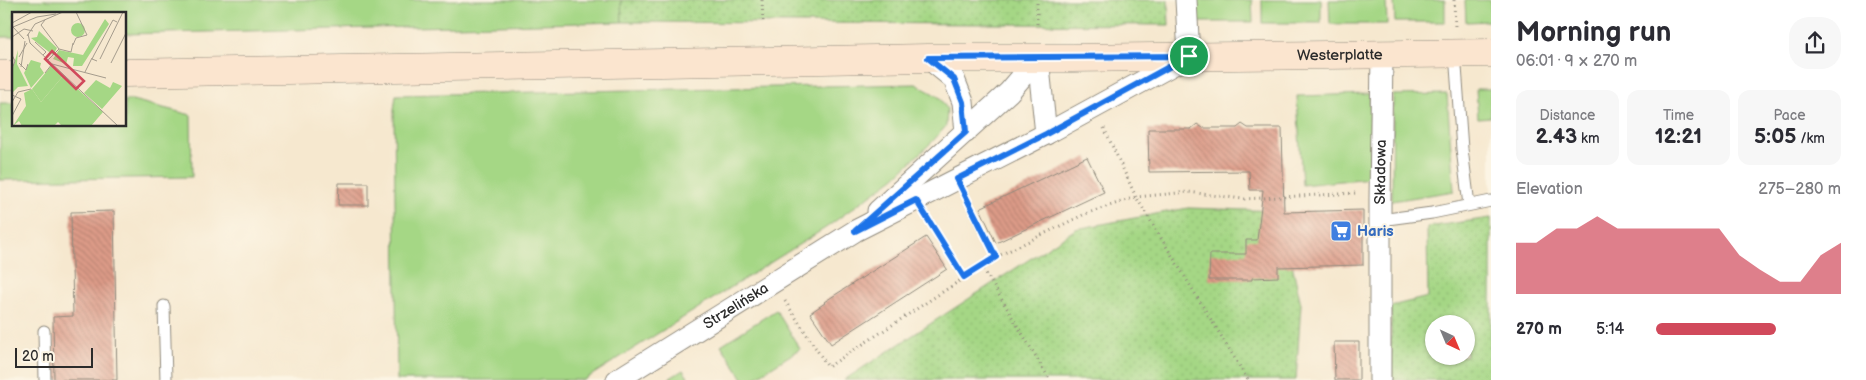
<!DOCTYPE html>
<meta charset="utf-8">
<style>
body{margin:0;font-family:"Balsamiq Sans",sans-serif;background:#f7f7f7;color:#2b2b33;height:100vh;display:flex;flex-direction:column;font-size:19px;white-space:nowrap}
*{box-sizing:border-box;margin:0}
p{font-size:16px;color:#7c7c81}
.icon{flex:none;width:28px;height:28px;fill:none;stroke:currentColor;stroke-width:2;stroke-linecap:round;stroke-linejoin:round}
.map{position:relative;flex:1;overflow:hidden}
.drawer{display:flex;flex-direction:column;background:#fff;width:375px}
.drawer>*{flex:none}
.needle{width:32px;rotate:136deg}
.fabs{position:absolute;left:1425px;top:315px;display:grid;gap:10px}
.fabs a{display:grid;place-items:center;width:50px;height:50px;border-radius:50%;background:#fff;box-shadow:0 1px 4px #0004;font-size:25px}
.scale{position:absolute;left:15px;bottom:12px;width:78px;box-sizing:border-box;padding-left:5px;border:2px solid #2b2b2b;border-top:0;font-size:14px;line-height:18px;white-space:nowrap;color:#2b2b2b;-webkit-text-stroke:4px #fcf5e5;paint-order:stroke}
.pin{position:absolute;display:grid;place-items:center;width:42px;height:42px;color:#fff;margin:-21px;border:2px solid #fff;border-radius:50%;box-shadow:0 1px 5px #0007}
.round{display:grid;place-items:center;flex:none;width:52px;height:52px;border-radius:20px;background:#f7f7f7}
.summary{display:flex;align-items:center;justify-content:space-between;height:85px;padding:0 25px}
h1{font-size:28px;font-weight:800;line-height:38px}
.metrics{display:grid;grid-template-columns:repeat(3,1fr);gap:8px;height:85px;padding:5px 25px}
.metrics div{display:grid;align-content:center;border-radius:12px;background:#f7f7f7;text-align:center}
.metrics b{font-size:21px;font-weight:800}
.metrics small{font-size:14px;font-weight:400}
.metrics p{font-size:14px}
.chart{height:140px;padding:10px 25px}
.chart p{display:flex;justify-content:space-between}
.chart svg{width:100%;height:90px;margin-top:5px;fill:#d1495b;opacity:.7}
ul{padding:0 25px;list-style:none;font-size:16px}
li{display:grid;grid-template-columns:80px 60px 1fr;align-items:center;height:38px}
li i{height:12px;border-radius:6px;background:#d1495b}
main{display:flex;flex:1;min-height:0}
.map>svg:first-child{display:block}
.green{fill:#a5d785;stroke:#688158}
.garden{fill:url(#garden-dots);stroke:#688158;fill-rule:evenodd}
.building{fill:url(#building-back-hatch)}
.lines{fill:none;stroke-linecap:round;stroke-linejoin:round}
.service-casing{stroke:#908a7d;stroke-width:13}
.minor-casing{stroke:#908a7d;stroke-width:23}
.secondary-casing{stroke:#908a7d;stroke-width:29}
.path{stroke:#908a7d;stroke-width:3;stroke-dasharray:1 4;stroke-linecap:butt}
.service{stroke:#fff;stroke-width:11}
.minor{stroke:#fff;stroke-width:21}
.secondary{stroke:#fbe5cf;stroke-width:28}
.route-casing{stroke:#fff;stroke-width:10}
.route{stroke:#1a73e8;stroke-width:6}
.labels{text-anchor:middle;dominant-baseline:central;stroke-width:4;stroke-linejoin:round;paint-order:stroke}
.street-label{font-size:15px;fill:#2b2b2b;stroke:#fcf5e5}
.shop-label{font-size:15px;font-weight:bold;fill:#366cbe;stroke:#fcf5e5;text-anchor:start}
.inset-road{fill:none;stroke:#a59c8d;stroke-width:1}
.view{fill:#d1495b;fill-opacity:0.15;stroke:#d1495b;stroke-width:2.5}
.inset-edge{fill:none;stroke:#2b2b2b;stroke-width:2.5}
</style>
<main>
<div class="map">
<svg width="1491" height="380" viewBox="0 0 1491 380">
<defs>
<pattern id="garden-dots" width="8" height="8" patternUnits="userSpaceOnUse" patternTransform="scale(1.25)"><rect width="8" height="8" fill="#a5d785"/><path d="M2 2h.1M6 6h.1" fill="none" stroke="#8eb973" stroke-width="1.8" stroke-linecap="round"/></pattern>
<pattern id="building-back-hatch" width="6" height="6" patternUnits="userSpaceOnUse" patternTransform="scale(1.25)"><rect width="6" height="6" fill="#dd9b88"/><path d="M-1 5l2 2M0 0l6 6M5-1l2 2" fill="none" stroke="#b37f6f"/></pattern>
</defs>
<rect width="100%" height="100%" fill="#fcf5e5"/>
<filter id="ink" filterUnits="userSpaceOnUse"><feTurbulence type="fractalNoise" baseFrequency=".02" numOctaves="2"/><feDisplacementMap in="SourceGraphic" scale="10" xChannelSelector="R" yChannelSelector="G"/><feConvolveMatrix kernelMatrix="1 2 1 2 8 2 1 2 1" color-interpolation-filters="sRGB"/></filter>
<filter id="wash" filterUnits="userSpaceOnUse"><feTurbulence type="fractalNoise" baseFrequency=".0096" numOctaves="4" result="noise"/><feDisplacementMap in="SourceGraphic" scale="20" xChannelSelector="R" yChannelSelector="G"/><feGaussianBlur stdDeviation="1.12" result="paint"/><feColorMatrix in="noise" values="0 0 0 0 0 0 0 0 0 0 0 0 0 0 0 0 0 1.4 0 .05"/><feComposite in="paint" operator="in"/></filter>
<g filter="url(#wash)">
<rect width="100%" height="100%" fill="#f6e8cf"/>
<!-- green -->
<path class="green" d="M 0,0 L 621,0 L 622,22 L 125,34 L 125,14 L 14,14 L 14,37 L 0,37 Z
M 1191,0 L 1252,0 L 1253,22 L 1193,22 Z
M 1262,0 L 1321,0 L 1321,23 L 1262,23 Z
M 1329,0 L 1386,0 L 1387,24 L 1330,24 Z
M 1394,0 L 1445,0 L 1445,22 L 1395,22 Z
M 1465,0 L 1491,0 L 1491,21 L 1466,22 Z
M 916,84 L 939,97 L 947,109 L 946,126 L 933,141 L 894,178 L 827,227 L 584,380 L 397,380 L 394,110 L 396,95 Z
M 1476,89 L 1491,89 L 1491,117 L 1478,118 Z
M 1370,94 L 1370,178 L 1302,185 L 1297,96 Z
M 1447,94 L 1454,191 L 1392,201 L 1393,95 Z
M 125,100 L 132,100 L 191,115 L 192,177 L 0,180 L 0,103 L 14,103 L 14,125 L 125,125 Z
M 776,310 L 800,349 L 751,380 L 744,380 L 721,345 Z
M 683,370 L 690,380 L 667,380 Z"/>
<!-- garden -->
<path class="garden" d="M 621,0 L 1168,0 L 1169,25 L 622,22 Z
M 1188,208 L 1280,211 L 1301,304 L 1296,380 L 844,380 L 1076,229 Z
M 1491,218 L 1491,380 L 1391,380 L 1391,306 L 1428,297 L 1427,227 ZM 1434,324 L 1466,324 L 1466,356 L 1434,356 Z"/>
<g id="blocks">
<!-- building -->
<path class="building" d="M 1197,124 L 1203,128 L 1237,128 L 1242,124 L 1248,128 L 1282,128 L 1284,212 L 1363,210 L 1363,265 L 1278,267 L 1278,277 L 1252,278 L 1252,280 L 1209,280 L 1210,254 L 1246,254 L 1246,240 L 1257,240 L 1263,190 L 1250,190 L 1249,171 L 1149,172 L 1148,129 L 1191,129 Z
M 1087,157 L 1104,192 L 996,243 L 980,208 Z
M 339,183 L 368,183 L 368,205 L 338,205 Z
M 114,211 L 117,380 L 54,380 L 53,317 L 73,316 L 71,212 Z
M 926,237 L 947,269 L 831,344 L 810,313 L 825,303 L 824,302 Z
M 1334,342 L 1359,342 L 1359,380 L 1335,380 Z"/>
</g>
</g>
<g filter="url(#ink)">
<use href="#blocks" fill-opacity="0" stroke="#908a7d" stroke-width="1"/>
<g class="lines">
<!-- service casing -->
<g class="service-casing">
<path id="service" d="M 1455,53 L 1462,149 L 1469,205
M 1380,220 L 1432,213 L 1491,201
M 164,306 L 166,380
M 44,331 L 45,380"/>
</g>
<!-- minor casing -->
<g class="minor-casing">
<g id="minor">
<path d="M 928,58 L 954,79 L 963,102 L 966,132"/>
<path d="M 1038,58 L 1046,134"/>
<path d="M 878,211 L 1009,92 L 1038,58"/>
<path id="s1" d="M 617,380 L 855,231 L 1046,134 L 1189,56 L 1186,0"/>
<path id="s2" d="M 1380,380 L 1380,199 L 1382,54"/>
</g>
</g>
<!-- secondary casing -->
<g class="secondary-casing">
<g id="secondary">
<path id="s3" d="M 125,73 L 928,58 L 1072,58 L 1491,53"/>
<path d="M 0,75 L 14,75"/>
</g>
</g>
<!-- path -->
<path class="path" d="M 762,0 L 763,23
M 1454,0 L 1455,27
M 1037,24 L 1037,0
M 1104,128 L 1136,197 L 1188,192 L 1243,199 L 1357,193
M 967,199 L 996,257
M 928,220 L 964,277
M 981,265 L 1050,380
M 785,301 L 828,367 L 996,257 L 1085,214 L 1136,197 L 1248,380"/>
<!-- service -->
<use href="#service" class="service"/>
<!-- minor -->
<use href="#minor" class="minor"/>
<!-- secondary -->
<use href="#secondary" class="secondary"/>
</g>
</g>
<g class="lines" filter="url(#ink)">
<!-- route casing -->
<g class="route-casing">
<path id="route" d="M 1189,56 L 1046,134 L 957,179 L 996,257 L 964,277 L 916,200 L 855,231 L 966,132 L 963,102 L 954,79 L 928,58 Z"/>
</g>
<!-- route -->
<use href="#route" class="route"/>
</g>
<!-- icons -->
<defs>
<g id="supermarket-square" transform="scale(1.125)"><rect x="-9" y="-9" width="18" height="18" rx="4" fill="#3f7fe0" stroke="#fcf5e5"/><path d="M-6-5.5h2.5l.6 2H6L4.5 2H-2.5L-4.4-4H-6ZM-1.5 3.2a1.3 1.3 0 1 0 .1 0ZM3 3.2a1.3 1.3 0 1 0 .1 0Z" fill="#fff"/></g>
</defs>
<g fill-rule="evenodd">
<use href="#supermarket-square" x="1341" y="231"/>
</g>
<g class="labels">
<!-- street labels -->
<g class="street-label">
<text stroke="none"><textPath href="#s3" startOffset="1215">Westerplatte</textPath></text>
<text stroke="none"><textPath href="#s2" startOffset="208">Składowa</textPath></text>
<text stroke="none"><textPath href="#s1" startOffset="140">Strzelińska</textPath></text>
</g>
<!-- shop labels -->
<g class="shop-label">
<text x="1357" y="231">Haris</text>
</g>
</g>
<!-- overview -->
<g transform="translate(12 12)">
<rect width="114" height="114" fill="#f6e8cf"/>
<path d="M59 18a7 7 0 1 1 14 0a7 7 0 1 1-14 0ZM 6,38 L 5,52 L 16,74 L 6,75 L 0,81 L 0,59 ZM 51,64 L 91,100 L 79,114 L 50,114 L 46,110 L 42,114 L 10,114 L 7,109 L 1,114 L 14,94 L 12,81 L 20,77 L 29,90 Z" fill="#a5d785"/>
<path d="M 93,7 L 97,12 L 70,54 L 61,54 L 62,46 L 56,45 L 54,52 L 41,47 L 47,38 L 71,43 ZM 27,19 L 45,36 L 41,43 L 19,26 L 25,25 ZM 19,48 L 29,51 L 28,55 L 32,61 L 19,76 L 12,61 ZM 40,53 L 51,64 L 29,90 L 20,77 ZM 84,68 L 98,76 L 101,70 L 110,74 L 90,97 L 72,81 Z" fill="#a5d785"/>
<path class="inset-road" d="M 33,8 L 29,13 L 47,37M 0,11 L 20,0M 1,15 L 25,5 L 44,2M 1,15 L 12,27M 16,22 L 18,31 L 106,114M 15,24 L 23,12 L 51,0M 0,25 L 12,17 L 21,19M 23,30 L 34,40 L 31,43M 61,33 L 64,26 L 75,23 L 64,0M 47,37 L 59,40 L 61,31M 0,43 L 3,49 L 0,57M 7,45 L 15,31M 88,47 L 111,0M 36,48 L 47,37M 85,49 L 80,47 L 82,43 L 101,8 L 105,10M 7,51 L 14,58 L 16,52M 99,51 L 114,21M 9,55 L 13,29M 73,60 L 80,46M 33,61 L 40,52 L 94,66M 0,83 L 9,87 L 0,104M 0,90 L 6,80 L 19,77"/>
<path class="view" d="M 40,39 L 72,69 L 64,77 L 33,47 Z"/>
<rect width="114" height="114" class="inset-edge"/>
</g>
</svg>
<div class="fabs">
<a><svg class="needle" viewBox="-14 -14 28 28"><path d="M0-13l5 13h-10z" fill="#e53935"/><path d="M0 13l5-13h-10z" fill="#7c7c81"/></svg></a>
</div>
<div class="scale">20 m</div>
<div class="pin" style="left:1189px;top:56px;background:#1e9e55"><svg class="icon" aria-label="arrive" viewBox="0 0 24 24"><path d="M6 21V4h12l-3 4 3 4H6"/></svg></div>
</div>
<section class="drawer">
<div class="summary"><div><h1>Morning run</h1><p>06:01 · 9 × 270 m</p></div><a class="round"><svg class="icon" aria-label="share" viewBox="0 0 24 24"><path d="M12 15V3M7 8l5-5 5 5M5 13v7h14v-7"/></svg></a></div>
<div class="metrics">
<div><p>Distance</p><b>2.43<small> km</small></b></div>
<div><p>Time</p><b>12:21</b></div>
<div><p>Pace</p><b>5:05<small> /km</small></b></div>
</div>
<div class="chart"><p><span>Elevation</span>275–280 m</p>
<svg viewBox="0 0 160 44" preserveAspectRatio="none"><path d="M0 44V19L10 19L20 12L30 12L40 6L50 12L60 12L70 12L80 12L90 12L100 12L110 25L120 32L130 38L140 38L150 25L160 19V44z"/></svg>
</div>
<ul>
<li><b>270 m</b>5:14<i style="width:65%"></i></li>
</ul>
</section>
</main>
